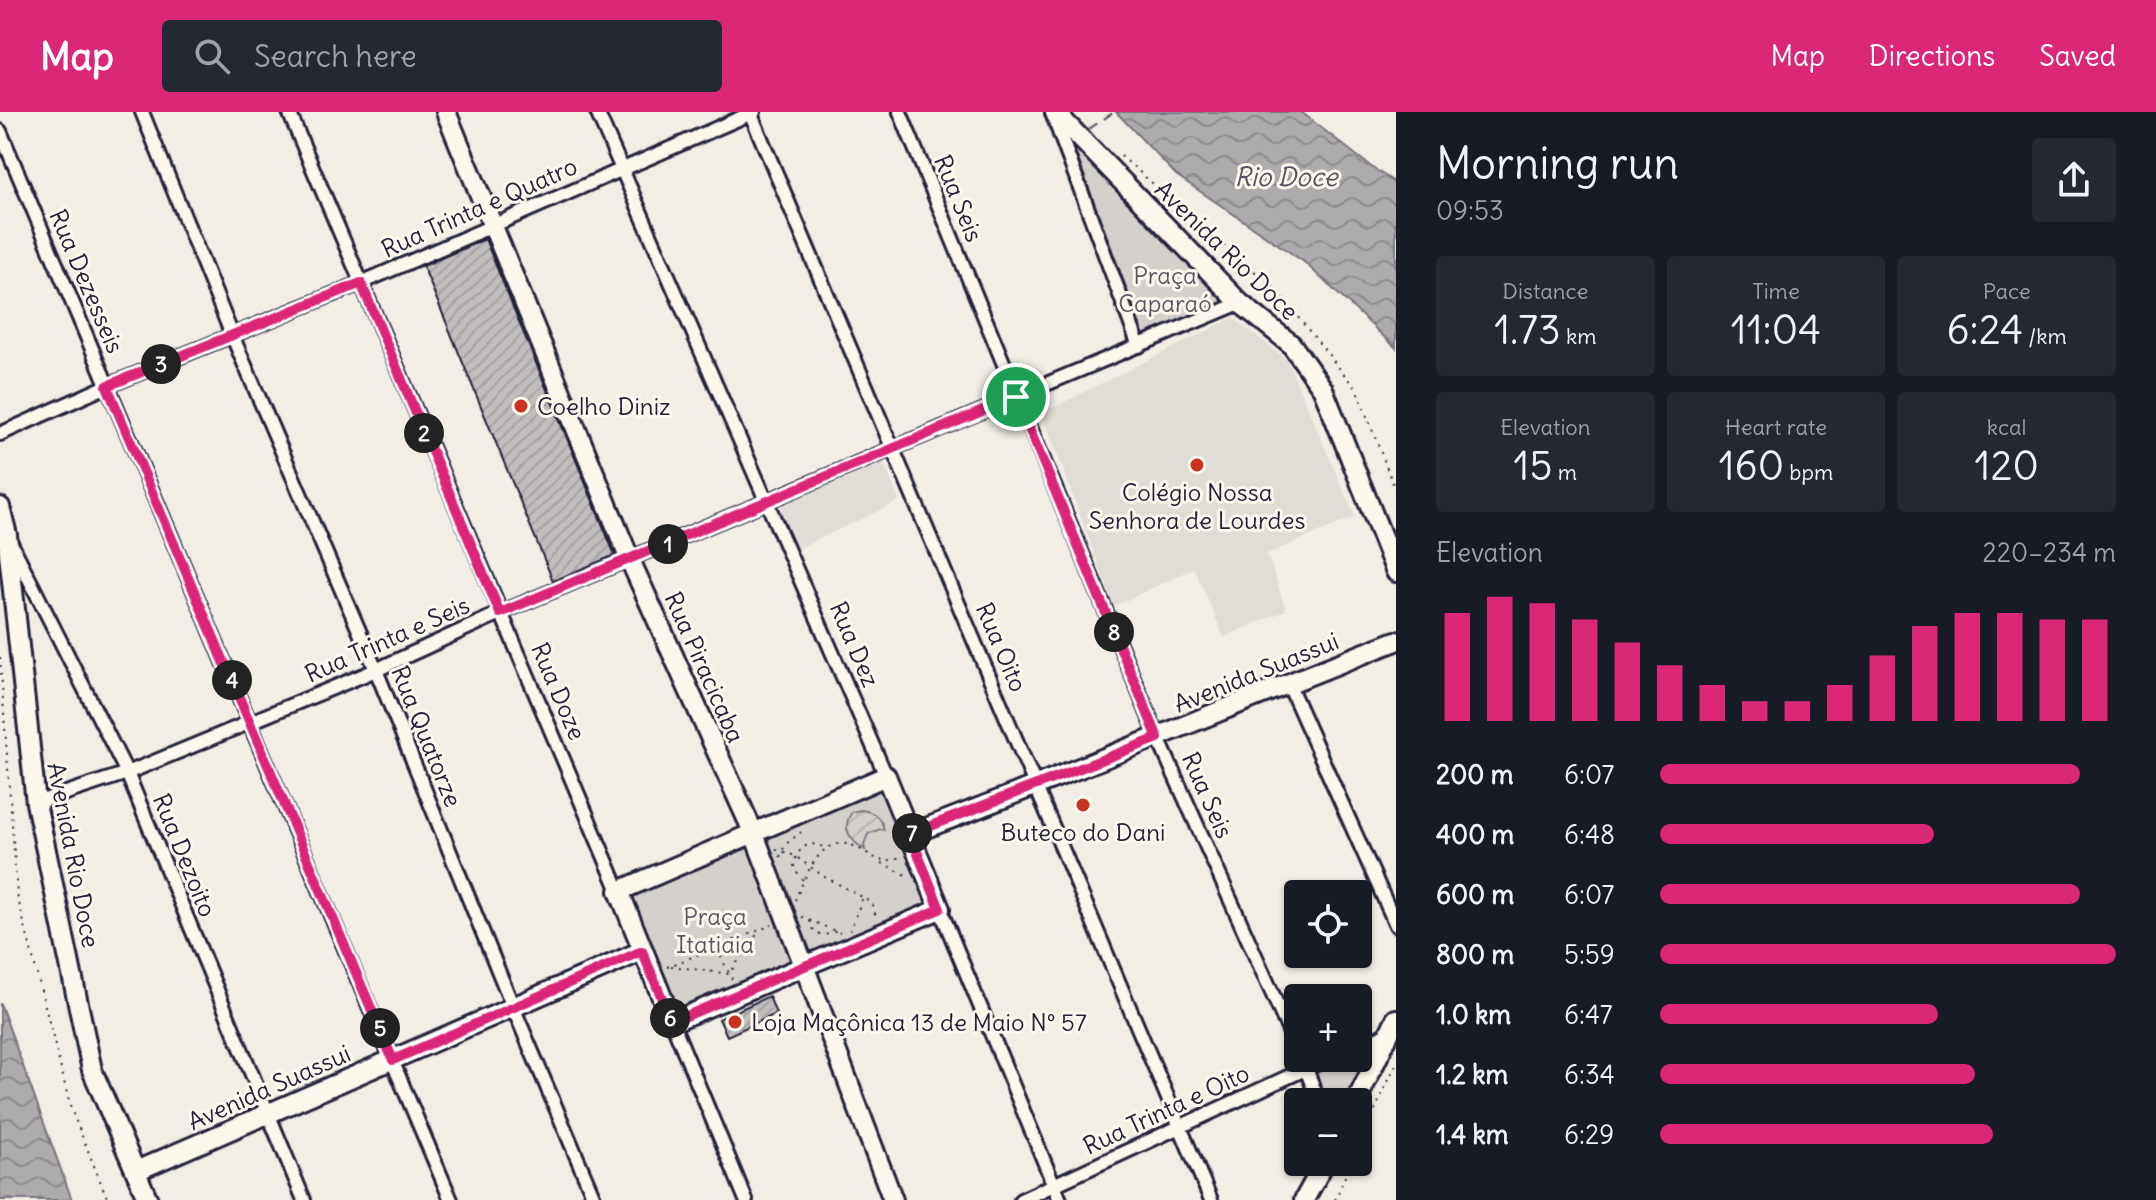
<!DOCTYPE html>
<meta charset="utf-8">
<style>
body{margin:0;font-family:Delius,sans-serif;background:#242831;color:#f1f3f6;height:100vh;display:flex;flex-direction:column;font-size:30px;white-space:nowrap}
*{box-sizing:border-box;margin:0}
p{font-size:26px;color:#9ea1a6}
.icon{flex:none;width:44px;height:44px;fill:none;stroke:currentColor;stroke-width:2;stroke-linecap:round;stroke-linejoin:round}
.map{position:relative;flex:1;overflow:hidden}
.panel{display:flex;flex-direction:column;background:#171b24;width:760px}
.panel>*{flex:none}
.fabs{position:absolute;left:1284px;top:768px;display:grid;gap:16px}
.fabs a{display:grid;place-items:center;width:88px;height:88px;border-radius:8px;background:#171b24;box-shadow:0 2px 6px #0004;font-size:40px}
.pin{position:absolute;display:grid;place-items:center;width:68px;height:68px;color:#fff;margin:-34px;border:4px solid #fff;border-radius:50%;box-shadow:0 2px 8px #0007}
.km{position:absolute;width:40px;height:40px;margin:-20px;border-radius:50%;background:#222;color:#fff;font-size:22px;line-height:40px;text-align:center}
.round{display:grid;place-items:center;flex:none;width:84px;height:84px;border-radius:8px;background:#242831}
.summary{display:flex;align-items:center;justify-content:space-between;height:136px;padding:0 40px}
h1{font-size:44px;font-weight:600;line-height:60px}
.figures{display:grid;grid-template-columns:repeat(3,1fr);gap:12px;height:136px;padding:8px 40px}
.figures div{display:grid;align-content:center;border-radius:8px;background:#242831;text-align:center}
.figures b{font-size:40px;font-weight:600}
.figures small{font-size:22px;font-weight:400}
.figures p{font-size:22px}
.chart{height:224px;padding:16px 40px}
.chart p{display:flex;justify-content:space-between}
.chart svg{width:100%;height:144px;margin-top:8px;stroke:#db2777;stroke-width:6}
ul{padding:0 40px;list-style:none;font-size:26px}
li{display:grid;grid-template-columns:128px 96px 1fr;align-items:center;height:60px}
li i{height:20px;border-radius:10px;background:#db2777}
header{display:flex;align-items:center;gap:48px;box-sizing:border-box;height:112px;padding:0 40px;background:#db2777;color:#fff}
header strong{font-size:38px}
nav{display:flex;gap:44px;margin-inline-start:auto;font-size:28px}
.search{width:560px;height:72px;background:#242831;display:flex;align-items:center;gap:20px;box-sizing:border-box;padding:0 28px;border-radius:8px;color:#9ea1a6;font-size:30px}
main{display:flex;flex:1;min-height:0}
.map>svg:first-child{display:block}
.built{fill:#e0dcd6}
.park{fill:#d4d1cc;stroke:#7b7a84;stroke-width:2}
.garden{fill:url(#garden-furrows);stroke:#7b7a84;stroke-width:2}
.water{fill:url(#water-waves);stroke:#76747f;stroke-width:2}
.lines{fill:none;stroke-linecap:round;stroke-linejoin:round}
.ferry{stroke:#535263;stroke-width:2;stroke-dasharray:10 8;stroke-linecap:butt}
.building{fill:url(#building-hatch);stroke:#22223b;stroke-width:2}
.street-casing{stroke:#22223b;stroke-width:18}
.secondary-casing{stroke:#22223b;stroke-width:24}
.path{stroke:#22223b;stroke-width:2;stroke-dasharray:2 6;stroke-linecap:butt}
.street{stroke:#fbf7ec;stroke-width:12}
.secondary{stroke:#fbf7ec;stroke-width:18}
.route-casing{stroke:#fff;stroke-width:16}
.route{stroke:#db2777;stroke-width:10}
.poi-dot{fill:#c8321e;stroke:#fbf7ec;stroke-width:3}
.labels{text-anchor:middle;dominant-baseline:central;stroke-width:6;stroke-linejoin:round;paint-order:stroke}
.street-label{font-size:24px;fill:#22223b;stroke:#fbf7ec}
.park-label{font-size:24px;fill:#575766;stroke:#fbf7ec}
.poi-label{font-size:24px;fill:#22223b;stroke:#fbf7ec;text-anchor:start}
.water-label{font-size:26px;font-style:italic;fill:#535263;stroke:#fbf7ec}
</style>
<header>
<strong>Map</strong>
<div class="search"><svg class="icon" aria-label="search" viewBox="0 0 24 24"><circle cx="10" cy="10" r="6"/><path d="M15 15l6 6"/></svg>Search here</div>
<nav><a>Map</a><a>Directions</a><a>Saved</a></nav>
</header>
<main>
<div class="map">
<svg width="1396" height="1088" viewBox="0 0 1396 1088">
<defs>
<pattern id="garden-furrows" width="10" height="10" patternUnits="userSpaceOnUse" patternTransform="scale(2)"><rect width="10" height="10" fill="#d4d1cc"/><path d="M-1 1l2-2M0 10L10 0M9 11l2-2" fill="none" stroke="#b6b3b0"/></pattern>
<pattern id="water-waves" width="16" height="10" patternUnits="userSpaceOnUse" patternTransform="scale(2)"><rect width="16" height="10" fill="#aeabad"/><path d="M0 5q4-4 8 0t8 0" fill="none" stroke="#8d8b8e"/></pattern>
<pattern id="building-hatch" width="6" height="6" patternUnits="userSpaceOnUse" patternTransform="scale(2)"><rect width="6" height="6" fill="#c2bebe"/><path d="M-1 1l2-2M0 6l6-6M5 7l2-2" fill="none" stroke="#a6a3a4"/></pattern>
</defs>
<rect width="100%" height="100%" fill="#f2eee5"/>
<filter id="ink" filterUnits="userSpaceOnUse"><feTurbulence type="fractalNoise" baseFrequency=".0125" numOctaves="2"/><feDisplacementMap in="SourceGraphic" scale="16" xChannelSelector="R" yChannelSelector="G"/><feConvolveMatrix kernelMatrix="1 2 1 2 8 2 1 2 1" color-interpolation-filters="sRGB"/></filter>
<g filter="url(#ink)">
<!-- built -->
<path class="built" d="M 1233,206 L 1287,248 L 1355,405 L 1267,442 L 1286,498 L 1224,525 L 1194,456 L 1114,494 L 1042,301 Z
M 883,349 L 899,389 L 797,437 L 781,399 L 783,393 Z"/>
<!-- park -->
<path class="park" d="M 1072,31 L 1228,189 L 1145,226 Z
M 881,678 L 928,795 L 811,844 L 763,727 Z
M 750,735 L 798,852 L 679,901 L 632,784 Z
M 1391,920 L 1356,990 L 1319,990 L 1306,956 L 1329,946 L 1358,946 L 1358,934 Z"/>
<!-- garden -->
<path class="garden" d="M 861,698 C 873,699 882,706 884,718 L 880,717 L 868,722 L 864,732 L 865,738 C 851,729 840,716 852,700 Z"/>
<!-- water -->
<path class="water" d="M 1116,0 L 1301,0 L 1374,57 L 1396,71 L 1396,236 L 1304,150 L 1176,63 Z
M 0,891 L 72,1088 L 0,1088 Z"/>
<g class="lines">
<!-- ferry -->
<path class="ferry" d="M 1089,17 L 1114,0"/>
</g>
<!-- building -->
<path class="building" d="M 485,127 L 615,443 L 553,469 L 423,154 Z
M 769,884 L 776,902 L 727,924 L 719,907 Z"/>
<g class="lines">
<!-- street casing -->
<g class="street-casing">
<path id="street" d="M 142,0 L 232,223 L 376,558 L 513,895 L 595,1088
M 289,0 L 619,779
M 597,0 L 886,664
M 750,0 L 1211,1088
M 900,0 L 1158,626 L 1298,939
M 1052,1 L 1139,234
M 0,19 L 451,1088
M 0,322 L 107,274 L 361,171 L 754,0
M 12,433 L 127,661 L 304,1088
M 1288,571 L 1396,813
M 36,691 L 127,661 L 376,558 L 500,501 L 1240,191
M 940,797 L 1060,1088
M 672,910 L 746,1088
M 1358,934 L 1391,920
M 1303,949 L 1319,990
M 1021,1088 L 1329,946"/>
</g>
<!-- secondary casing -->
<g class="secondary-casing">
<path id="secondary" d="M 446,0 L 630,448 L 754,722 L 893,1088
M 1055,0 L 1240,191 L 1291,232 L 1323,277 L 1396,460
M 0,395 L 7,423 L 36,691 L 92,958 L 148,1088
M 886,664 L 940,797 L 672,910 L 619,779 Z
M 910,722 C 1074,661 1233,592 1396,529
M 1356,990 L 1396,907
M 136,1059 L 642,839
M 1304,1088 L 1325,1050"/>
</g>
<!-- path -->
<path class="path" d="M 1121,44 L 1276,178 L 1357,278 L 1396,380
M 0,545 L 17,783 L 71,997 L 108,1088
M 776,737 L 795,744 L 823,764 L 866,787 L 873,794 L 876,805
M 780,745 L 785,733 L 801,720
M 882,751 L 908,764
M 803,768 L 794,756 C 795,738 808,725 826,737
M 795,788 C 807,762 822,716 860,737 C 876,746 881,753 900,745
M 802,805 L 840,821
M 810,809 L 813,817 L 822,824 L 837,819
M 850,819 L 862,787
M 717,837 L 732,867
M 671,854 L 729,862 L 758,821
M 667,855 L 772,813
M 1358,1035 L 1396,952
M 1335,1088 L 1351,1050"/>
<!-- street -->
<use href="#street" class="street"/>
<!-- secondary -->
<use href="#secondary" class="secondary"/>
</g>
</g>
<g class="lines" filter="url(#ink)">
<!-- route casing -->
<g class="route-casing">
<path id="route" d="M 361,171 L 500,501 L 1016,285 L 1158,626 L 910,722 L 940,797 L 672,910 L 642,839 L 393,948 L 107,274 Z"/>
</g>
<!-- route -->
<use href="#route" class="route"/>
</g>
<!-- markers -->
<g class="poi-dot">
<circle cx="521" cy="294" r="8"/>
<circle cx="1197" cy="353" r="8"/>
<circle cx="1083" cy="693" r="8"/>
<circle cx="735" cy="910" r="8"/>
</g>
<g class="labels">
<!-- street labels -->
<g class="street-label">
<text transform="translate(959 86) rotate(68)">Rua Seis</text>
<text transform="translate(479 95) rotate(-24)">Rua Trinta e Quatro</text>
<text transform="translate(1227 138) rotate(44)">Avenida Rio Doce</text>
<text transform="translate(87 169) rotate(67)">Rua Dezesseis</text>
<text transform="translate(387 527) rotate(-24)">Rua Trinta e Seis</text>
<text transform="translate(855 532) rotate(67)">Rua Dez</text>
<text transform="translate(1002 535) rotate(67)">Rua Oito</text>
<text transform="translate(705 555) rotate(66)">Rua Piracicaba</text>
<text transform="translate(1256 560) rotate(-22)">Avenida Suassui</text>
<text transform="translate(559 579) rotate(67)">Rua Doze</text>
<text transform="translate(427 624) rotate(68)">Rua Quatorze</text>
<text transform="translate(1208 683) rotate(66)">Rua Seis</text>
<text transform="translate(74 743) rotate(79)">Avenida Rio Doce</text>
<text transform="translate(185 743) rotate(68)">Rua Dezoito</text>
<text transform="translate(269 975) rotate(-24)">Avenida Suassui</text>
<text transform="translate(1166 997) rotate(-25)">Rua Trinta e Oito</text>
</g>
<!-- park labels -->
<g class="park-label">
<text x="1165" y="163">Praça<tspan x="1165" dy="28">Caparaó</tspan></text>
<text x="715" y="804">Praça<tspan x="715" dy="28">Itatiaia</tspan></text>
</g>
<!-- poi labels -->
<g class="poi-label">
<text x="537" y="294">Coelho Diniz</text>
<text x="1197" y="380" text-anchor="middle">Colégio Nossa<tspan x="1197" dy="28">Senhora de Lourdes</tspan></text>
<text x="1083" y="720" text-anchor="middle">Buteco do Dani</text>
<text x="751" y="910">Loja Maçônica 13 de Maio Nº 57</text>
</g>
<!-- water labels -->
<g class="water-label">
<text x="1286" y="64">Rio Doce</text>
</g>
</g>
</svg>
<div class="fabs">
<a><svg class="icon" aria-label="locate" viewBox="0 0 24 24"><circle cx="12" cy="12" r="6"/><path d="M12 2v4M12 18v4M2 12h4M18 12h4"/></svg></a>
<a>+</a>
<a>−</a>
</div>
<div class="pin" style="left:1016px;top:285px;background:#1e9e55"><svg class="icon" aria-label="arrive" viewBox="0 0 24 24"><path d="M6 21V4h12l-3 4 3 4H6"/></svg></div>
<b class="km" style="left:668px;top:432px">1</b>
<b class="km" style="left:424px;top:321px">2</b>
<b class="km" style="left:161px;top:252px">3</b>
<b class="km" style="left:232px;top:568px">4</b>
<b class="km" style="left:380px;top:916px">5</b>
<b class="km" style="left:670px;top:906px">6</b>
<b class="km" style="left:912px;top:721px">7</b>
<b class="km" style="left:1114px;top:520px">8</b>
</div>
<section class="panel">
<div class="summary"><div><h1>Morning run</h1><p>09:53</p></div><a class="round"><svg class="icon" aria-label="share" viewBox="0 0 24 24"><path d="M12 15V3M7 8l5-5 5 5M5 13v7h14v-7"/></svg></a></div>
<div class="figures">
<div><p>Distance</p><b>1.73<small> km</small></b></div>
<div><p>Time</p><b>11:04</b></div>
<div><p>Pace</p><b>6:24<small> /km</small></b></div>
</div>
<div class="figures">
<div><p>Elevation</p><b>15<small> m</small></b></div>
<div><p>Heart rate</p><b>160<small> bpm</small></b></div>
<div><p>kcal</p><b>120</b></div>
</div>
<div class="chart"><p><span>Elevation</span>220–234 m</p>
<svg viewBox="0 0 160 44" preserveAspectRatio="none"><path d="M5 44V11M15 44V6M25 44V8M35 44V13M45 44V20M55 44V27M65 44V33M75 44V38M85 44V38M95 44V33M105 44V24M115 44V15M125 44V11M135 44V11M145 44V13M155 44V13"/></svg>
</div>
<ul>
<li><b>200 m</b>6:07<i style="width:92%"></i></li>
<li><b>400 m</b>6:48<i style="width:60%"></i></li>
<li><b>600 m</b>6:07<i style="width:92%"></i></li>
<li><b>800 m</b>5:59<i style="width:100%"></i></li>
<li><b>1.0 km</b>6:47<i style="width:61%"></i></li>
<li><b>1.2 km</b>6:34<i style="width:69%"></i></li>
<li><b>1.4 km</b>6:29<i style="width:73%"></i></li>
</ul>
</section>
</main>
